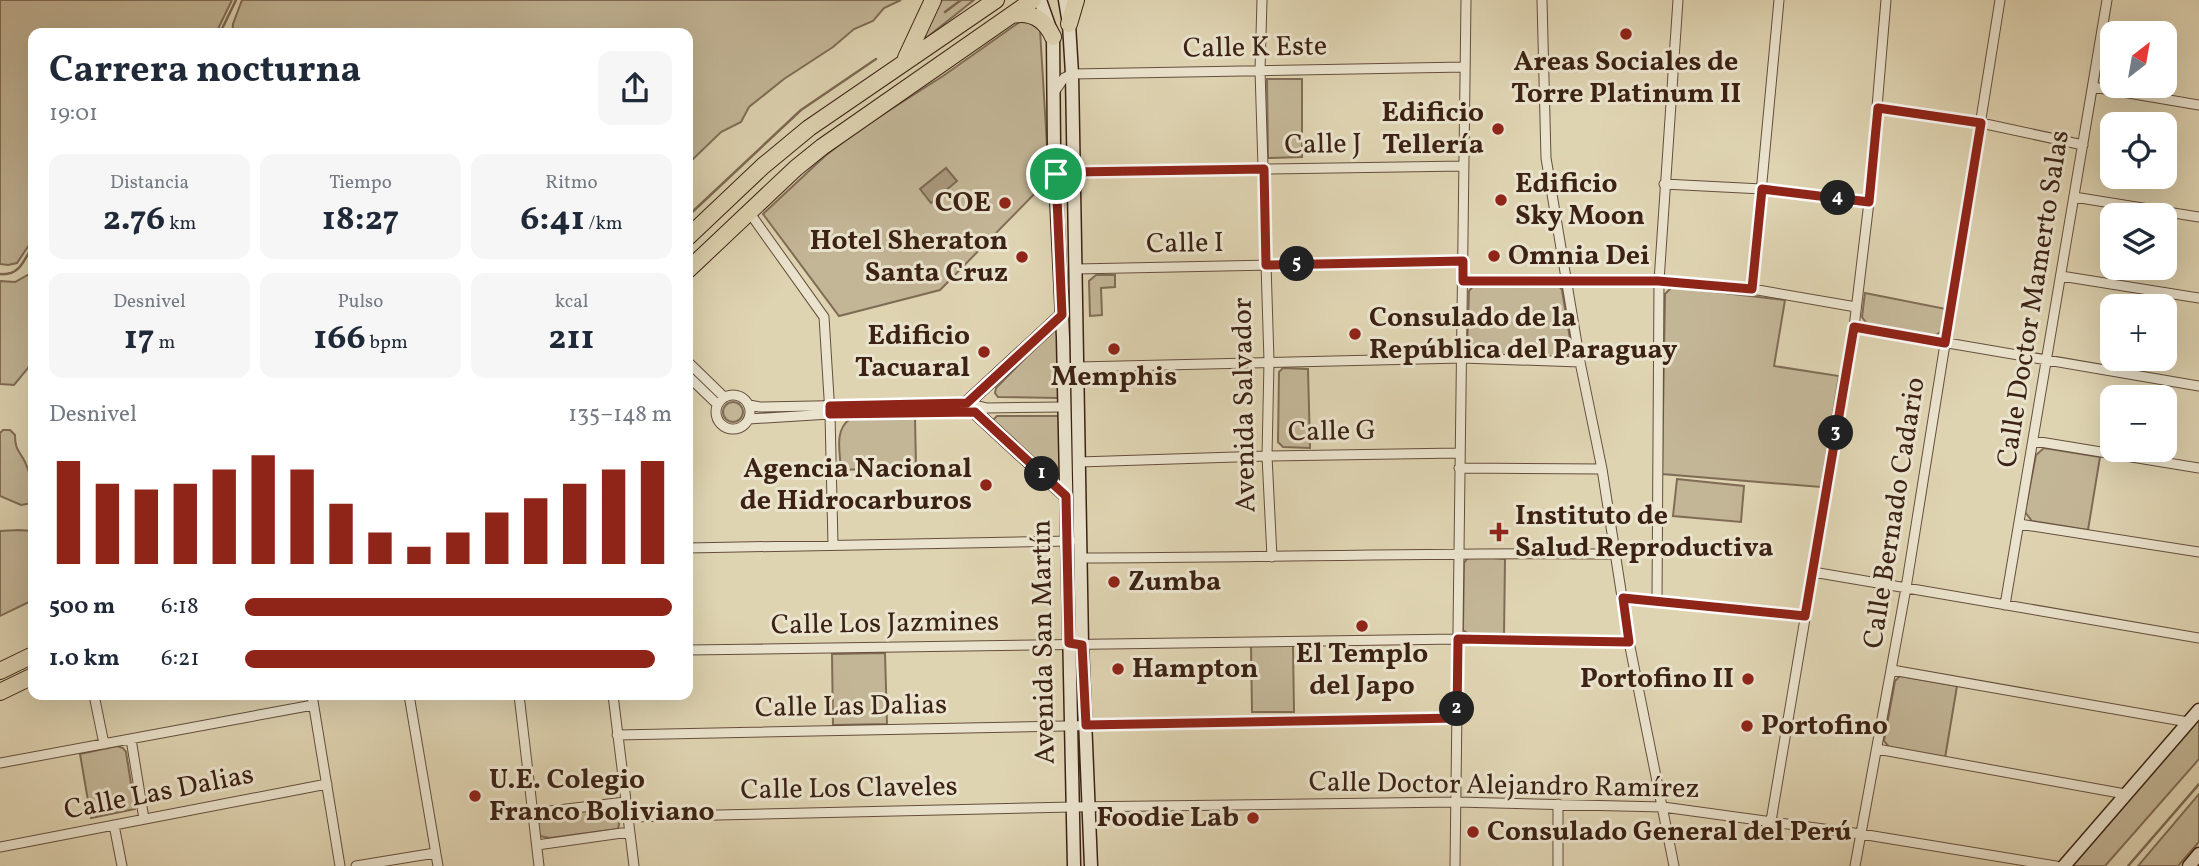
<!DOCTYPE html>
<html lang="es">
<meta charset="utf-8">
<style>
body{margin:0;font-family:Vollkorn,serif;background:#f6f6f7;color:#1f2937;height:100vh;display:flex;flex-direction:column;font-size:26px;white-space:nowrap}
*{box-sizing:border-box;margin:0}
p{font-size:23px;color:#747a83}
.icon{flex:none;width:38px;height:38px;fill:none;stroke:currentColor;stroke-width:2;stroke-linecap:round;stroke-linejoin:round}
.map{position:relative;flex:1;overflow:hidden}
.panel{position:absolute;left:28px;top:28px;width:665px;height:672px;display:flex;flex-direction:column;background:#fff;border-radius:14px;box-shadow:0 7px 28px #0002}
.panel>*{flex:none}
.needle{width:46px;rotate:31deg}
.tools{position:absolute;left:2100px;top:21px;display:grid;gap:14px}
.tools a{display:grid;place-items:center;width:77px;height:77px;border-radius:14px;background:#fff;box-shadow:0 7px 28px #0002;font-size:35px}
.pin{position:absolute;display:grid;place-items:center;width:60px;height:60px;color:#fff;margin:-30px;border:4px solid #fff;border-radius:50%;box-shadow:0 2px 7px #0007}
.km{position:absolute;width:35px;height:35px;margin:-18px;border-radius:50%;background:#222;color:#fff;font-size:19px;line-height:35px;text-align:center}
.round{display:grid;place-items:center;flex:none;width:74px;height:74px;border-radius:14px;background:#f6f6f7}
.headline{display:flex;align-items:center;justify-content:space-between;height:119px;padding:0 21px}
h1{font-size:38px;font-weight:700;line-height:52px}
.figures{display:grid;grid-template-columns:repeat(3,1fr);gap:10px;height:119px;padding:7px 21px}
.figures div{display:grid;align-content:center;border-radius:14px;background:#f6f6f7;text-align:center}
.figures b{font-size:35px;font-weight:700}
.figures small{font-size:19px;font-weight:400}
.figures p{font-size:19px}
.chart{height:196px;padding:14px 21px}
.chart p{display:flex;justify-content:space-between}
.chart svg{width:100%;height:126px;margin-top:7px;stroke:#8f2418;stroke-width:6}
ul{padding:0 21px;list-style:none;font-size:23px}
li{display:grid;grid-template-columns:112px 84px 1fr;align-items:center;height:52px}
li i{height:18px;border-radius:9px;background:#8f2418}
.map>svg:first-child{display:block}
.green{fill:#c3b697;stroke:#806c56;stroke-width:2}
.water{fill:#a8977c;stroke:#7d6852;stroke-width:2}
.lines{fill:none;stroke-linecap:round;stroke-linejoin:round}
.stream{stroke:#7d6852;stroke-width:2.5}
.street-casing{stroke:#654e3c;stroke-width:11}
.secondary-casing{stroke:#3c2214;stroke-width:15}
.highway-casing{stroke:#3c2214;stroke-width:18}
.street{stroke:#eae3cd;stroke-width:9}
.secondary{stroke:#eae3cd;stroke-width:12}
.highway{stroke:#dfd4b2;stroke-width:16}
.route-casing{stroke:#fff;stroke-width:14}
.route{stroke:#8f2418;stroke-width:9}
.poi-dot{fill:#8f2418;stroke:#eae3cd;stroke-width:2.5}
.labels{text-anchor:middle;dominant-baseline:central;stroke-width:6;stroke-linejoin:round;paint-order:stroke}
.street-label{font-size:28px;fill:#3c2214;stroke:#eae3cd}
.poi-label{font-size:28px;font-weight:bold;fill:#3c2214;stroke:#eae3cd;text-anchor:start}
</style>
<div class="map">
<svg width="2199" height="866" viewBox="0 0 2199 866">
<rect width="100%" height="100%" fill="#dfd4b2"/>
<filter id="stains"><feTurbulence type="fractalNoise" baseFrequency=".00286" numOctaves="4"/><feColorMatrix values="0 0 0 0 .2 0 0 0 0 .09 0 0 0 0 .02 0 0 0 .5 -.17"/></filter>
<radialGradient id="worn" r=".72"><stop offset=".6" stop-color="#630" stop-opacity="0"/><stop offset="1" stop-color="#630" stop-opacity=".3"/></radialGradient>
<!-- green -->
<path class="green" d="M 0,0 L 232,0 L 216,33 L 33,33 L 33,239 L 17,263 L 8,265 L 0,264 Z
M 242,0 L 901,0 L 884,8 L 873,21 L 854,29 L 833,47 L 784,79 L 749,107 L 741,122 L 721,132 L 688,164 L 688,33 L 232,33 L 233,24 Z
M 940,0 L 974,0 L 921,42 Z
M 1021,21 L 1035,23 L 1040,30 L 1049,179 L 940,290 L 839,316 L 763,214 L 825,156 L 857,131 L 943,76 Z
M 1267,79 L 1302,79 L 1302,157 L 1268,158 Z
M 33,272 L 33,362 L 14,385 L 0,384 L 0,281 L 15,282 Z
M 1096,275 L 1115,275 L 1115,287 L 1101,288 L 1102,315 L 1090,316 L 1089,281 Z
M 1474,285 L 1559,286 L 1562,290 L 1572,351 L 1566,358 L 1474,355 L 1467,350 L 1469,291 Z
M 1672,287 L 1785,300 L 1774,366 L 1839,376 L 1821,487 L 1662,474 L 1665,294 Z
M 1865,293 L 1946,309 L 1943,330 L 1935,336 L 1867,324 L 1862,317 Z
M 1057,326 L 1058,398 L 998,397 L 995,393 L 996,388 Z
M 1283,368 L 1308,369 L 1310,448 L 1283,447 L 1278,442 L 1279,372 Z
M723 412a10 10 0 1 1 20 0a10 10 0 1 1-20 0Z
M 997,416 L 1060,416 L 1061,485 L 991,422 Z
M 915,417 L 916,467 L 841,470 C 840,452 834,430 850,419 Z
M 3,430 L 10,430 L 15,435 C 15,450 19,450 25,462 C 32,476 33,488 33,503 L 21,505 L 0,496 L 0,433 Z
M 2044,448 L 2100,457 L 2088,530 L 2032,521 L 2025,512 L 2036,455 Z
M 1677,479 L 1744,486 L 1741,522 L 1673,516 Z
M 18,530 L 33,531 L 33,600 L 0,616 L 0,531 Z
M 1469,556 L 1505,559 L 1504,636 L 1470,635 L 1463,630 L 1464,563 Z
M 1251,646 L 1293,646 L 1294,712 L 1252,712 Z
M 885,653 L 887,724 L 833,725 L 832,654 Z
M 1900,676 L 1957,686 L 1945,758 L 1890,748 L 1884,741 L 1895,681 Z
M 2199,719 L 2199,759 L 2105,866 L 2072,866 Z
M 117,746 L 123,748 L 126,752 L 135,809 L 91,818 L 80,754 Z
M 2199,794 L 2199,842 L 2178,866 L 2138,866 Z
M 613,808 L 619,812 L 620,819 L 618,829 L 550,838 L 539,836 L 537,825 L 547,815 Z"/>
<!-- water -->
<path class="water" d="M 946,168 L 957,181 L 931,203 L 920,189 Z"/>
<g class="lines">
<!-- stream -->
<path class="stream" d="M 945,12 L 961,0
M 220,33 L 236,0
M 688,216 L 801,110 L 876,59
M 0,274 C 20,276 24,260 33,245
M 2128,866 L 2199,784"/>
<!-- street casing -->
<g class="street-casing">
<path id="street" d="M 1262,0 L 1260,70 L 1269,361 L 1267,456 L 1272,557
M 1542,0 L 1546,158 L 1580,362 L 1602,469 L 1629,642 L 1674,866
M 2093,87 L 2199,105
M 1055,91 L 1064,78 L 1072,74 L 1465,67
M 1878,108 L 1981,123 L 2083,145
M 1056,174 L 1074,172 L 1464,166
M 1664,184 L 1762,189 L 1869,202
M 2074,197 L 2199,217
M 749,212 L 824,317 L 830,414 L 833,545
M 1076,269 L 1463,261
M 2061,276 L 2199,298
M 1463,281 L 1659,281 L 1752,289 L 1856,307
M 1752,289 L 1779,0
M 1854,327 L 2199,386
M 688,362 L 724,397
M 1078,367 L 1462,358 L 1580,362
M 688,376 L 717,404
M716 412a17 17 0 1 1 34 0a17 17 0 1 1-34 0Z
M 749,405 L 760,407 L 967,403 L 987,408
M 749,419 L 830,414 L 975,412 L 987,408 L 1064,407
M 2034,441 L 2199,468
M 1079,462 L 1267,456 L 1459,453
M 1459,468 L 1602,469
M 2019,524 L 2199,552
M 688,548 L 1071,541
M 1081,558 C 1259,558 1437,552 1615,554
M 1813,572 L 2199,638
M 1623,598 L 1806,616
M 1657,600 L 1659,281 L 1678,0
M 2005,605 L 2107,0
M 688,650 L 1458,639 L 1629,642
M 1892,670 L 2188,722
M 94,695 L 104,744
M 312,695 L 340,866
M 409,695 L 438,866
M 519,695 L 539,866
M 613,695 L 634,866
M 617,735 L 1457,718
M 131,739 L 144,819
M 1877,749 L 2125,794
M 0,763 L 313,705
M 533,813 L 625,802
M 627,817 L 1072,807 L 1456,802 L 1663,807 L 1861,834 L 2056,866
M 1771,821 L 1854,327 L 1869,202 L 1886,0
M 114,825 L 122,866
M 537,845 L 629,832
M 0,847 L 327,784
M 356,866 L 435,853
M 1455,866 L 1466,0
M 1558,866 L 1558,804
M 1855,866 L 1906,588 L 2000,0"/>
</g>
<!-- secondary casing -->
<g class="secondary-casing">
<path id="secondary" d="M 1040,0 L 1053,37 L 1054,149 L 1063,337 L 1074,866
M 1065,0 L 1069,24 L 1072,74 L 1082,645 L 1091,866
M 967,403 L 1062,315
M 975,412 L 1066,496
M 2064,866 L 2199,710
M 2189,866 L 2199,854"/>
</g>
<!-- highway casing -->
<g class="highway-casing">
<path id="highway" d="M 1012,15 C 1031,11 1045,19 1053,37
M 1069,24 L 1076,0
M 906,58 L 933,0
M 688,237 L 763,166 L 809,128 L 996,0
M 688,270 L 796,168 L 822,147 L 1033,0
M 0,671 L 33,655
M 0,692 L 33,676"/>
</g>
<!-- street -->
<use href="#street" class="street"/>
<!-- secondary -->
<use href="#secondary" class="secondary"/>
<!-- highway -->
<use href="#highway" class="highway"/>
</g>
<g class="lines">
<!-- route casing -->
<g class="route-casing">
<path id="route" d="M 1878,108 L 1981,123 L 1945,343 L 1854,327 L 1805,616 L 1623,598 L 1629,642 L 1458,639 L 1457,718 L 1086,725 L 1082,645 L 1069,643 L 1066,496 L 975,412 L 830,414 L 830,406 L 967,403 L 1062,315 L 1056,174 L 1074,172 L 1264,169 L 1266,265 L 1463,261 L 1463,281 L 1658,281 L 1752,289 L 1762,189 L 1869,202 Z"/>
</g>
<!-- route -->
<use href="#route" class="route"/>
</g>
<!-- markers -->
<g class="poi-dot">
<circle cx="1626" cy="34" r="7"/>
<circle cx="1498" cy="129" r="7"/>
<circle cx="1501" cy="200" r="7"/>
<circle cx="1005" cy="203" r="7"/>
<circle cx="1494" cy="256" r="7"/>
<circle cx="1022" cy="257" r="7"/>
<circle cx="1355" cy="334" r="7"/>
<circle cx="1114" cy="349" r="7"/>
<circle cx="984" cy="352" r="7"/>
<circle cx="986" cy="485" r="7"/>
<path d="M1495.5 521.5h7v7h7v7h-7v7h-7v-7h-7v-7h7z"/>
<circle cx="1114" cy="582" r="7"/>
<circle cx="1362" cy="626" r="7"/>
<circle cx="1118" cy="669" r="7"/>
<circle cx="1748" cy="679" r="7"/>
<circle cx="1747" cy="726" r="7"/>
<circle cx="475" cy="796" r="7"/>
<circle cx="1253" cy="818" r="7"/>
<circle cx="1473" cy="832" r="7"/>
</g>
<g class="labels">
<!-- street labels -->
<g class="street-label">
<text transform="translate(1255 48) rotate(-1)">Calle K Este</text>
<text transform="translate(1323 145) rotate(-1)">Calle J</text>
<text transform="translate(1185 244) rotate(-1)">Calle I</text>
<text transform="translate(2034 299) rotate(-81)">Calle Doctor Mamerto Salas</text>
<text transform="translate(1245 405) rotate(-91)">Avenida Salvador</text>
<text transform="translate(1332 432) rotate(-1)">Calle G</text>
<text transform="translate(1895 513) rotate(-81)">Calle Bernado Cadario</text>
<text transform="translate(885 624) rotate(-1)">Calle Los Jazmines</text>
<text transform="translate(1044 642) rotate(-91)">Avenida San Martín</text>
<text transform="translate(851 707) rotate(-1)">Calle Las Dalias</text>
<text transform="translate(1504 786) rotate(1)">Calle Doctor Alejandro Ramírez</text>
<text transform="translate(849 789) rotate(-1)">Calle Los Claveles</text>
<text transform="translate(159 793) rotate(-11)">Calle Las Dalias</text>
</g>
<!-- poi labels -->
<g class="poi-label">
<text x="1626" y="62" text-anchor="middle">Areas Sociales de<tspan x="1626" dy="32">Torre Platinum II</tspan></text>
<text x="1484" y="113" text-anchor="end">Edificio<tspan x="1484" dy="32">Tellería</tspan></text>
<text x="1515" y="184">Edificio<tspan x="1515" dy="32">Sky Moon</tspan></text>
<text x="991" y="203" text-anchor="end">COE</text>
<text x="1008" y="241" text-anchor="end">Hotel Sheraton<tspan x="1008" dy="32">Santa Cruz</tspan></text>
<text x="1508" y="256">Omnia Dei</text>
<text x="1369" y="318">Consulado de la<tspan x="1369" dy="32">República del Paraguay</tspan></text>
<text x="970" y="336" text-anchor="end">Edificio<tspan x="970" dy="32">Tacuaral</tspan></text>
<text x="1114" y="377" text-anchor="middle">Memphis</text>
<text x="972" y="469" text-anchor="end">Agencia Nacional<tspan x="972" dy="32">de Hidrocarburos</tspan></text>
<text x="1515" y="516">Instituto de<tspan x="1515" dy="32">Salud Reproductiva</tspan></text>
<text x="1128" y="582">Zumba</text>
<text x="1362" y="654" text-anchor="middle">El Templo<tspan x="1362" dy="32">del Japo</tspan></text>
<text x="1132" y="669">Hampton</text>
<text x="1734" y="679" text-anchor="end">Portofino II</text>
<text x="1761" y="726">Portofino</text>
<text x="489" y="780">U.E. Colegio<tspan x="489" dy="32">Franco Boliviano</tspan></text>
<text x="1239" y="818" text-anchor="end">Foodie Lab</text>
<text x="1487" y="832">Consulado General del Perú</text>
</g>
</g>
<rect width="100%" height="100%" filter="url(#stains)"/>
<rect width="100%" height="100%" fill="url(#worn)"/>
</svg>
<div class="tools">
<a><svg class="needle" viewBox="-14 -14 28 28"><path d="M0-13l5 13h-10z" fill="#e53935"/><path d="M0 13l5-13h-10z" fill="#747a83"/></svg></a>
<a><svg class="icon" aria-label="locate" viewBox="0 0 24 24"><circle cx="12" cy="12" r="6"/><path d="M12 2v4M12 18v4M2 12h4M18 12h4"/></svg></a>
<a><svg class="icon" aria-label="layers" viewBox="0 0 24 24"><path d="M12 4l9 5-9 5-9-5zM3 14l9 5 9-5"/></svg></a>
<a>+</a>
<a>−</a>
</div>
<div class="pin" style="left:1056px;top:174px;background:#1e9e55"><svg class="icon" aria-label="arrive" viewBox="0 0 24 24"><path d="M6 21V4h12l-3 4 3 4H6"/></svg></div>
<b class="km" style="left:1042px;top:474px">1</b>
<b class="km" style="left:1457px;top:709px">2</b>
<b class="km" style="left:1836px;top:433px">3</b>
<b class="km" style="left:1838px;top:198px">4</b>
<b class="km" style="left:1297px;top:264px">5</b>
<section class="panel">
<div class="headline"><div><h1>Carrera nocturna</h1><p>19:01</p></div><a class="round"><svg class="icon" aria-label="share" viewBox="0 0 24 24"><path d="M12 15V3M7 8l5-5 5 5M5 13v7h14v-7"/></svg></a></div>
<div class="figures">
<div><p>Distancia</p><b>2.76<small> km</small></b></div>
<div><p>Tiempo</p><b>18:27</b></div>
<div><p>Ritmo</p><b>6:41<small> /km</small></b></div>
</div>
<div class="figures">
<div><p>Desnivel</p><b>17<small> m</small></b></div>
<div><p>Pulso</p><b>166<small> bpm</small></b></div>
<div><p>kcal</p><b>211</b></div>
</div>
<div class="chart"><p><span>Desnivel</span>135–148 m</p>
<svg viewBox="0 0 160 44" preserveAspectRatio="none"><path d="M5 44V8M15 44V16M25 44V18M35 44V16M45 44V11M55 44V6M65 44V11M75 44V23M85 44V33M95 44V38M105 44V33M115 44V26M125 44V21M135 44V16M145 44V11M155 44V8"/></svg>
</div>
<ul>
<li><b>500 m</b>6:18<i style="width:100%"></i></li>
<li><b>1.0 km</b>6:21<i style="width:96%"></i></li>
</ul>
</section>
</div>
